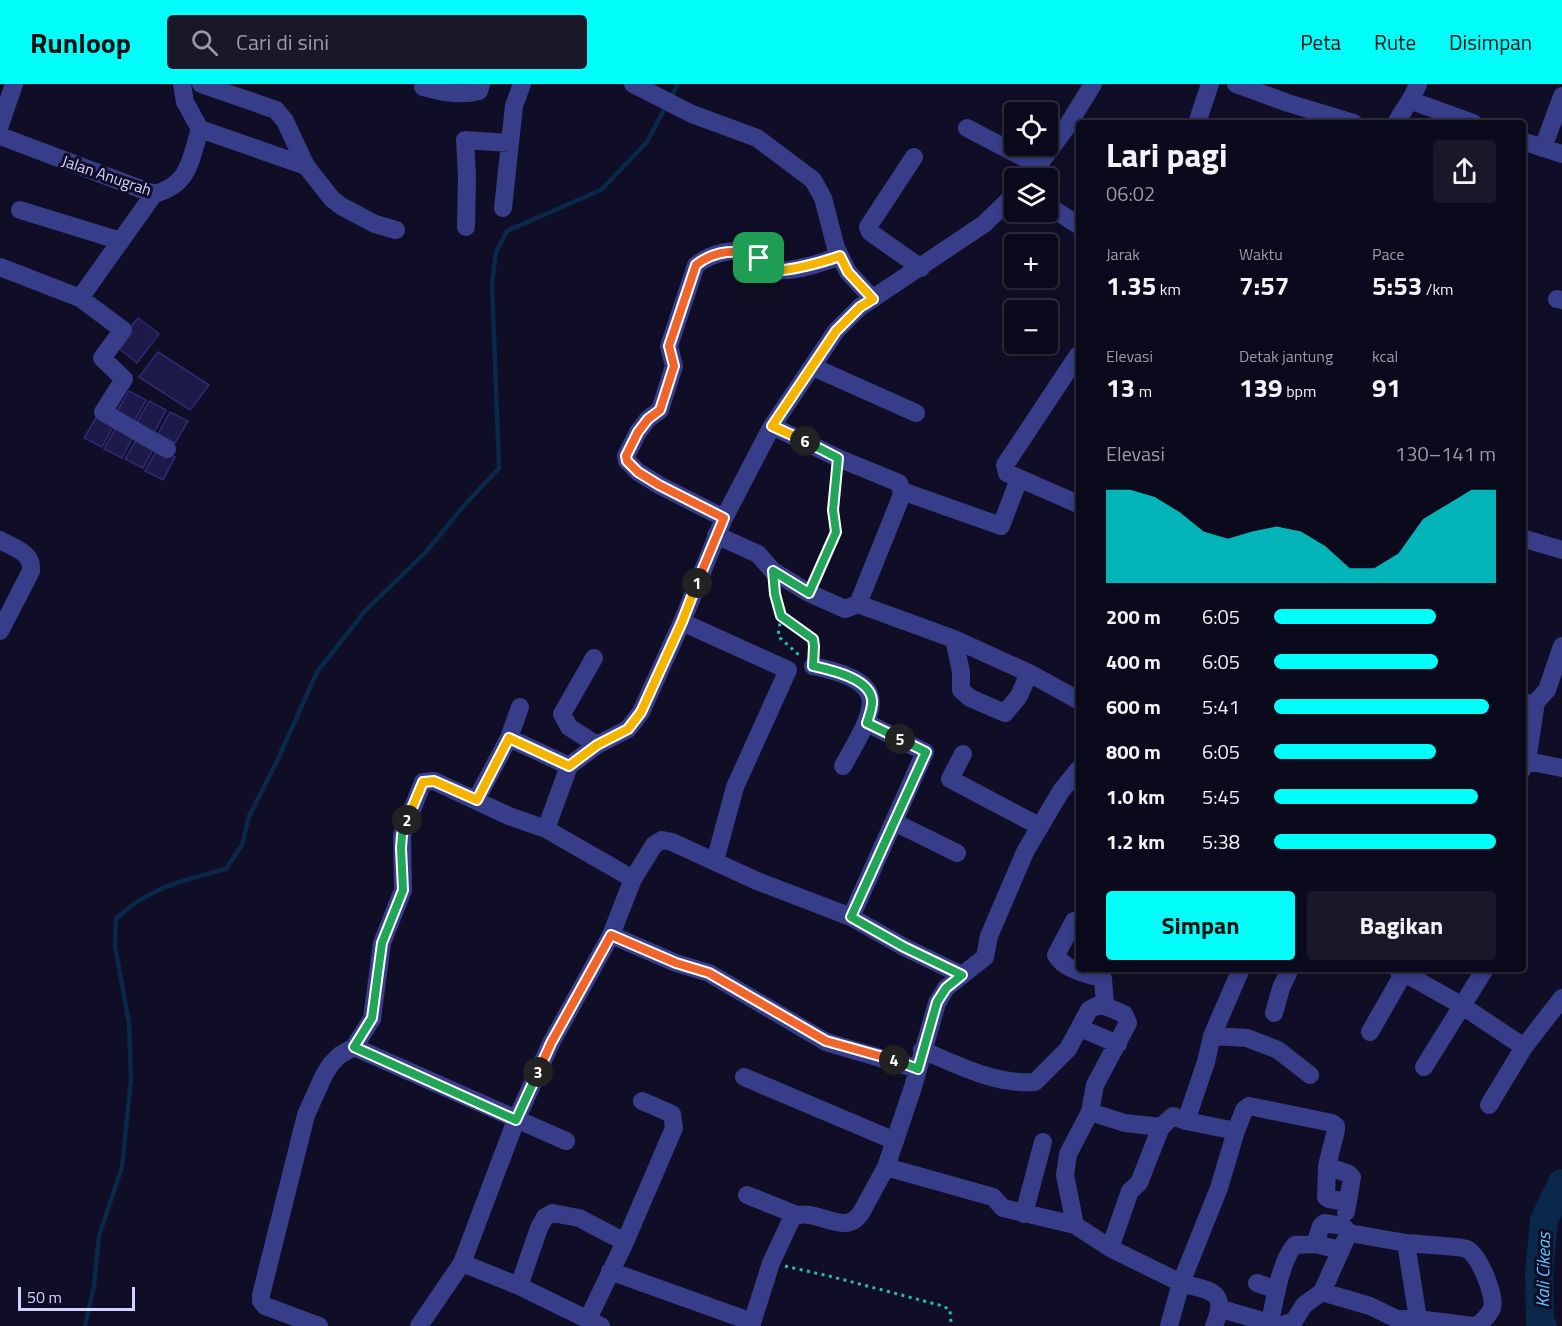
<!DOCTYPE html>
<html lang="id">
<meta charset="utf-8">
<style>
body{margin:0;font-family:"Titillium Web",sans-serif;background:#191829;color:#f1f3f6;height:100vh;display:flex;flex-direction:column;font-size:22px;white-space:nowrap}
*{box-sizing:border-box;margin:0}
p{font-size:20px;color:#9a9aa3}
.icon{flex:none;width:33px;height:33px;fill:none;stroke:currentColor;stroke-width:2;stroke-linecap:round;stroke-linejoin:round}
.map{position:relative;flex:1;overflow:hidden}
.drawer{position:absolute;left:1076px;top:36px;width:450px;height:852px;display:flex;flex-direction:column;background:#0b0a1c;border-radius:6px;box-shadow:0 3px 9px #0003,0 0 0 2px #2b2b3b}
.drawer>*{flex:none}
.tools{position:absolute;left:1004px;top:18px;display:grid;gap:12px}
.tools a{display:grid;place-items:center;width:54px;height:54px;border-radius:6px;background:#0b0a1c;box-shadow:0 3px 9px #0003,0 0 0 2px #2b2b3b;font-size:30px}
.scale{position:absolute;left:18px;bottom:15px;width:117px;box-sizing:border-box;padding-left:6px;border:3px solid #d3d3ff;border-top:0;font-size:16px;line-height:21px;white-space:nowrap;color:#d3d3ff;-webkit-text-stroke:4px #0f0e26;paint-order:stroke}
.pin{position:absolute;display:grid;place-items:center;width:51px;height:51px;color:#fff;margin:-26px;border-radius:12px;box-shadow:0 3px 9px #0006}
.km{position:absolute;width:30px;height:30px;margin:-15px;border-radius:50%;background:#222;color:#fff;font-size:16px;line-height:30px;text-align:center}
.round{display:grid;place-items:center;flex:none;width:63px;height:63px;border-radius:6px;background:#191829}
.headline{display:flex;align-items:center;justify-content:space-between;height:102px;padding:0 30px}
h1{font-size:33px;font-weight:700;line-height:45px}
.metrics{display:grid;grid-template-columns:repeat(3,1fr);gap:9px;height:102px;padding:6px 30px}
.metrics div{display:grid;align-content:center}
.metrics b{font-size:26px;font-weight:700}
.metrics small{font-size:16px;font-weight:400}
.metrics p{font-size:16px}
.chart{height:168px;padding:12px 30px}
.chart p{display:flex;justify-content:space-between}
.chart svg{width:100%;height:108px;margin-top:6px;fill:#00fefa;opacity:.7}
.primary-button{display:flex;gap:12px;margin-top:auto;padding:12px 30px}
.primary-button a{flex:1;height:69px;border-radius:6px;background:#00fefa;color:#111;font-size:24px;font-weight:700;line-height:69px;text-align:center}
.primary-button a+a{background:#191829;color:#f1f3f6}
ul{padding:0 30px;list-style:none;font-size:20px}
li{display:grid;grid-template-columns:96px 72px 1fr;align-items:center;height:45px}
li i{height:15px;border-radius:8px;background:#00fefa}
header{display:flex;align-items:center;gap:36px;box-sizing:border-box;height:84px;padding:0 30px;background:#00fefa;color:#111}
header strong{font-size:28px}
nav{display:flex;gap:33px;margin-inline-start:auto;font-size:21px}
.search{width:420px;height:54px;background:#191829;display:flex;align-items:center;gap:15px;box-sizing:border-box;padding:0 21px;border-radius:6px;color:#9a9aa3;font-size:22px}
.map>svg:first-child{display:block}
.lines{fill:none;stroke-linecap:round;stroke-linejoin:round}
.stream{stroke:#09284a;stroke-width:4.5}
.river{stroke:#09284a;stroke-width:28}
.building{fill:#1d1948;stroke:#302a76;stroke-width:1.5}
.path{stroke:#29bda3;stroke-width:3;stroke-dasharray:3 4.5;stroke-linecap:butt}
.minor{stroke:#373d88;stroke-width:18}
.split-1-casing{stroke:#fff;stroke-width:12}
.split-2-casing{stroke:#fff;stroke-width:12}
.split-3-casing{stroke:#fff;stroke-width:12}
.split-4-casing{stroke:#fff;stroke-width:12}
.split-5-casing{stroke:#fff;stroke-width:12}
.split-6-casing{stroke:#fff;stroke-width:12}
.split-7-casing{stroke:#fff;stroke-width:12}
.split-1{stroke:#f0652b;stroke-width:8}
.split-2{stroke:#f5b400;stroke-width:8}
.split-3{stroke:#22a559;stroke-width:8}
.split-4{stroke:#f0652b;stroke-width:8}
.split-5{stroke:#22a559;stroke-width:8}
.split-6{stroke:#22a559;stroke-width:8}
.split-7{stroke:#f5b400;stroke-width:8}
.labels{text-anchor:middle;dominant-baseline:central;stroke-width:6;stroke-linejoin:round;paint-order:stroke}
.street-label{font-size:16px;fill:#d3d3ff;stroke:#0f0e26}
.water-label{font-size:18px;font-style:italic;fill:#61c8ff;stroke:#0f0e26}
</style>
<header>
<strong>Runloop</strong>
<div class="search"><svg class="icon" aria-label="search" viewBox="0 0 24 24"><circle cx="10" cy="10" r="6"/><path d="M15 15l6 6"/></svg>Cari di sini</div>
<nav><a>Peta</a><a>Rute</a><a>Disimpan</a></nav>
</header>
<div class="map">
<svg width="1562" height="1242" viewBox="0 0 1562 1242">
<rect width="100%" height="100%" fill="#0f0e26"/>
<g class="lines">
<!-- stream -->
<path class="stream" d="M 673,9 L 678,0
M 85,1242 L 94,1202 L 99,1152 L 122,1083 L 131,995 L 129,939 L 115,862 L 116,835 C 145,805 186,795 226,785 L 242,761 L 249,732 L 277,677 L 317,588 L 365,527 L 426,468 L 461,425 L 499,384 L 492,200 L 496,168 L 507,147 L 601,106 L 647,58 L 665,24"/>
<!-- river -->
<path class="river" d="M 1543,1242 L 1540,1240 L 1539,1190 L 1544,1136 L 1562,1099"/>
</g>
<!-- building -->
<path class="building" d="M 138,234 L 159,250 L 137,279 L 116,262 Z
M 158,268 L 209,301 L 190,326 L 139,293 Z
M 129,307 L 146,316 L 134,338 L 116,329 Z
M 149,317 L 166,326 L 154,349 L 136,340 Z
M 170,328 L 188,337 L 175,359 L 158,350 Z
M 97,332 L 114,341 L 102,363 L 84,354 Z
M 117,342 L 134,351 L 122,374 L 104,365 Z
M 138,353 L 155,362 L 143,384 L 125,375 Z
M 158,364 L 175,373 L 163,396 L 145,387 Z"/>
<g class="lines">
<!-- path -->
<path class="path" d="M 816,494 L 836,448 L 833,426 L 836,391
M 774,506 L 781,532 L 813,555 L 814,566
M 781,532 L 778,552 L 801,573
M 785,1182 L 833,1193 L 943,1222 L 950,1226 L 951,1238 L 949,1242"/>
<!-- minor -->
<path class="minor" d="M 201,0 L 276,26 L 285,37 L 306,82
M 633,0 L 692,30 L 757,54 L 813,96 L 823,114 L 836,164 L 848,188 L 873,215
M 1236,0 L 1288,19 L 1354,39
M 423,3 C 442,8 460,12 479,7 L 481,0
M 1412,17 L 1473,39
M 1197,39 L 1210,0
M 1396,39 C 1404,24 1412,17 1418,0
M 0,41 L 14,0
M 967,44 L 1038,81
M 200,45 L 306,82 L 332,115 L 341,122 L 375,140 L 396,146
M 0,52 L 154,110 C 190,101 190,76 200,45 L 185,18 L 182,0
M 1522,57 L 1562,70
M 1543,64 L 1562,12
M 914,73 L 868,143 L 870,148 L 921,184
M 1029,94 L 1066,44 L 1093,0
M 1047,121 L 1078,141
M 503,124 L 510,59
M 20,126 L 121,157
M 466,143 L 467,91 L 465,56 L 510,59 L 514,22 L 522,0
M 0,183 L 80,214 L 154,110
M 80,214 L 123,246 L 102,274 L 124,295 L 103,328 L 167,365
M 1557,215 L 1562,216
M 1078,271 L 1005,381 L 1007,389 L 1078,420
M 813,283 L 916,329
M 772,342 L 838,374 L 899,399 L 902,407 L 901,413 L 858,520
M 902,407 L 1001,442 L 1019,395
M 724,434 L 659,401 L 638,388 L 627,377 L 626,372 L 638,348 L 648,335 L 660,326 L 674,282 L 669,262 L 696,181 C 710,170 735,162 753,171 C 761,175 767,184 776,186 C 793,188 824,178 840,172
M 716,451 L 758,470 L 773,487 L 809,509 L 845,525 L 858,520 L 954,555 L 1029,589 L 1019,612 L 1005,629 L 970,614 L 961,606 L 961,588 L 954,555
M 1522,454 L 1562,466
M 0,456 C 14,464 33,468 31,487 L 0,547
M 682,538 L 788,586 L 735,703 L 715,777
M 594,574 L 562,630 L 569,643 L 597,661
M 813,582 C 895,599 875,624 843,682
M 1029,589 L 1078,616
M 1522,621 L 1536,618 L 1547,606 L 1562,562
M 509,654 L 569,682
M 963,670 L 950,695 L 1039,742
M 1527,677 L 1562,684
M 1522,686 L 1527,677 L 1536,618
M 476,716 L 509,654 L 520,623
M 894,738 L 957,769
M 633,795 L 654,761 L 662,756 L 672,758 L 757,797 L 851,833 L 904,863 L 962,891
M 851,833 L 925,668 L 867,639
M 611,851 L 676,879 L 709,889 L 826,958 L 918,985
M 1397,885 L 1461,921 L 1524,963 L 1489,1021
M 1105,922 L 1124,930 L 1128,939 L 1095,1001 L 1090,1028 L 1068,1070 L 1065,1091 L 1075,1141 L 1110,1164 L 1181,1199 L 1169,1242
M 1274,929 L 1281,904 L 1290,885
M 1080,944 L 1118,960
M 1370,948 L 1406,885
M 1212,952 L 1247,954 L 1278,966 L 1310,991
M 354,963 L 372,935 L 382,859 L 403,806 L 402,751 L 423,698 L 434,697 L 509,732 L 546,745
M 1524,963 L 1562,914
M 922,966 C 958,981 995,1001 1035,998 L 1068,965 L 1089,926 L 1096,922 L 1105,922 L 1103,895 C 1088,890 1064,886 1056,871 L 1074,837 L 1078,836
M 1424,983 L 1485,885
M 744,993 L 895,1057
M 1090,1028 L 1125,1039 L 1161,1043 L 1173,1032 L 1186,1037
M 1236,1047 L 1244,1026 L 1249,1022 L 1332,1039 L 1336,1042 L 1336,1046 L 1327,1082 L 1326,1113 L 1329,1115 L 1348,1118
M 1327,1082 L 1349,1090 L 1352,1093 L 1346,1128
M 886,1083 L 993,1113 L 1003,1124 L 1075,1141
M 747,1111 L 797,1131
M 1024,1130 L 1043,1058
M 1406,1159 C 1417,1160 1459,1162 1467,1165 C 1479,1171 1496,1212 1492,1224 C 1489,1231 1483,1237 1477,1242
M 1315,1160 L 1321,1142 L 1324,1139 L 1343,1142 L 1349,1149 L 1406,1159 L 1418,1235 L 1397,1235 L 1370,1222 L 1322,1208
M 1110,1164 L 1130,1107 L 1139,1099 L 1161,1043
M 462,1179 L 519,1202 L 601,1242
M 610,1187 L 752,1238
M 1257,1199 L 1277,1206
M 519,1202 L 539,1144 L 545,1133 L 552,1129 L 579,1134 L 625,1158
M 1221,1225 L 1270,1239 L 1275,1242
M 588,1235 L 625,1158 L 674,1044 L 672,1030 L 642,1017
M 1418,1235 L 1473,1242
M 1270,1239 C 1274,1218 1281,1175 1295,1161 L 1315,1160 L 1341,1166
M 319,1242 L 265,1222 L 261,1217 L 261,1211 L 306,1031 L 324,991 L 331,980 L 340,971 L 354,963 L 566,1057
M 419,1242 L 462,1179 L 516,1036 L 551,959 L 611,851 L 633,795 L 546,745 L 569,682 L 597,661 L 628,645 L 641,628 L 682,538 L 724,434 L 772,342 L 836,247 L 860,223 L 984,140 L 1014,111
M 751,1242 L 771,1179 L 792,1134 C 814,1120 844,1155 861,1129 L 886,1083 L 913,1003 L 937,919 L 946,904 L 985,873 L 989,852 L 1025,768 L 1061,707 L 1078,686
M 1214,1242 C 1229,1206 1210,1207 1181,1199 L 1219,1104 L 1236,1047 L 1186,1037 L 1206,978 L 1212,952 L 1241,885
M 1280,1242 L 1294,1237 L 1304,1221 L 1322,1208 L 1345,1157"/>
</g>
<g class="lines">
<!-- split-1 casing -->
<g class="split-1-casing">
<path id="split-1" d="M 697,499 L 724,434 L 659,401 L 638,388 L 627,377 L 626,372 L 638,348 L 648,335 L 660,326 L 674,282 L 669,262 L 696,181 C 713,167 740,163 759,174"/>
</g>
<!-- split-2 casing -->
<g class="split-2-casing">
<path id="split-2" d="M 407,736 L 423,698 L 434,697 L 477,716 L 509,654 L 569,682 L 597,661 L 628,645 L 641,628 L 682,538 L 697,499"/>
</g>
<!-- split-3 casing -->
<g class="split-3-casing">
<path id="split-3" d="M 407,736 L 402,751 L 401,764 L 403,806 L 382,859 L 372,934 L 354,963 L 516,1036 L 538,988"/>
</g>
<!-- split-4 casing -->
<g class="split-4-casing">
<path id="split-4" d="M 538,988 L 551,959 L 611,851 L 676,879 L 709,889 L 826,957 L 894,976"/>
</g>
<!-- split-5 casing -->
<g class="split-5-casing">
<path id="split-5" d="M 894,976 L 918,985 L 937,918 L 946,904 L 962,891 L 904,863 L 851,833 L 926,668 L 900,655"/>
</g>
<!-- split-6 casing -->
<g class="split-6-casing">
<path id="split-6" d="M 805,357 L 838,374 L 833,426 L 836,448 L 809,509 L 773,487 L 775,510 L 781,532 L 813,555 L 814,562 L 813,582 C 830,586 870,594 872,616 C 873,623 869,632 867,639 L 900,655"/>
</g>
<!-- split-7 casing -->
<g class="split-7-casing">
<path id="split-7" d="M 759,174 C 763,178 768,184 774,186 C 788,188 826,177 840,172 L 848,188 L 873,215 L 860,223 L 836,247 L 772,342 L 805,357"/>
</g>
<!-- split-1 -->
<use href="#split-1" class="split-1"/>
<!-- split-2 -->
<use href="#split-2" class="split-2"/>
<!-- split-3 -->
<use href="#split-3" class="split-3"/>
<!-- split-4 -->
<use href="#split-4" class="split-4"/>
<!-- split-5 -->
<use href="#split-5" class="split-5"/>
<!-- split-6 -->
<use href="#split-6" class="split-6"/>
<!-- split-7 -->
<use href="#split-7" class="split-7"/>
</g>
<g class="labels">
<!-- street labels -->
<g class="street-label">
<text transform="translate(107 91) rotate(19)">Jalan Anugrah</text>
</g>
<!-- water labels -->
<g class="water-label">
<text transform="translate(1543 1186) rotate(-89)">Kali Cikeas</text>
</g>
</g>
</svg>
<div class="tools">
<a><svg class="icon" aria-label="locate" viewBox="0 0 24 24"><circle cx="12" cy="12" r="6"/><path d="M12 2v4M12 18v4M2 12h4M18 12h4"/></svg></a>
<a><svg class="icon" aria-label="layers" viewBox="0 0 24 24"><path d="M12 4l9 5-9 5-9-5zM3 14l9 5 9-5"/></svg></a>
<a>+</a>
<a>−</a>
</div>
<div class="scale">50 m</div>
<div class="pin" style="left:759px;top:174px;background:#1e9e55"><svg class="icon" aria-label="arrive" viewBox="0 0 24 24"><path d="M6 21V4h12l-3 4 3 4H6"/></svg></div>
<b class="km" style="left:697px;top:499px">1</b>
<b class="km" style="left:407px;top:736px">2</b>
<b class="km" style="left:538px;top:988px">3</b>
<b class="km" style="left:894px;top:976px">4</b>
<b class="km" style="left:900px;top:655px">5</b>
<b class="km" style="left:805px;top:357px">6</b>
<section class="drawer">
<div class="headline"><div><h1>Lari pagi</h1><p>06:02</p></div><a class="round"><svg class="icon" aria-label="share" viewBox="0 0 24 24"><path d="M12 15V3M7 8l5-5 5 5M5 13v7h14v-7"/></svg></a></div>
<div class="metrics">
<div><p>Jarak</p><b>1.35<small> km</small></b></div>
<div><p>Waktu</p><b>7:57</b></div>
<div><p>Pace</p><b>5:53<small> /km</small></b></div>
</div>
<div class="metrics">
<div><p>Elevasi</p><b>13<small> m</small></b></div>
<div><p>Detak jantung</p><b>139<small> bpm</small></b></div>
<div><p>kcal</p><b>91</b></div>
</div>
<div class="chart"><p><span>Elevasi</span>130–141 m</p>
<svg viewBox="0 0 160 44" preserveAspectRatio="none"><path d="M0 44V6L10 6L20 9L30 15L40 23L50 26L60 23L70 21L80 23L90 29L100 38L110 38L120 32L130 18L140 12L150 6L160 6V44z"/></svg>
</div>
<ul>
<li><b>200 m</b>6:05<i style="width:73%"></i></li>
<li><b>400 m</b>6:05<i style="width:74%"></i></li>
<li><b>600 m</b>5:41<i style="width:97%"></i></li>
<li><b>800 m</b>6:05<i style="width:73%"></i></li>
<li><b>1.0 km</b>5:45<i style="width:92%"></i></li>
<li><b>1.2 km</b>5:38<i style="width:100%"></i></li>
</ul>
<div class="primary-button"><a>Simpan</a><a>Bagikan</a></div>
</section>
</div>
